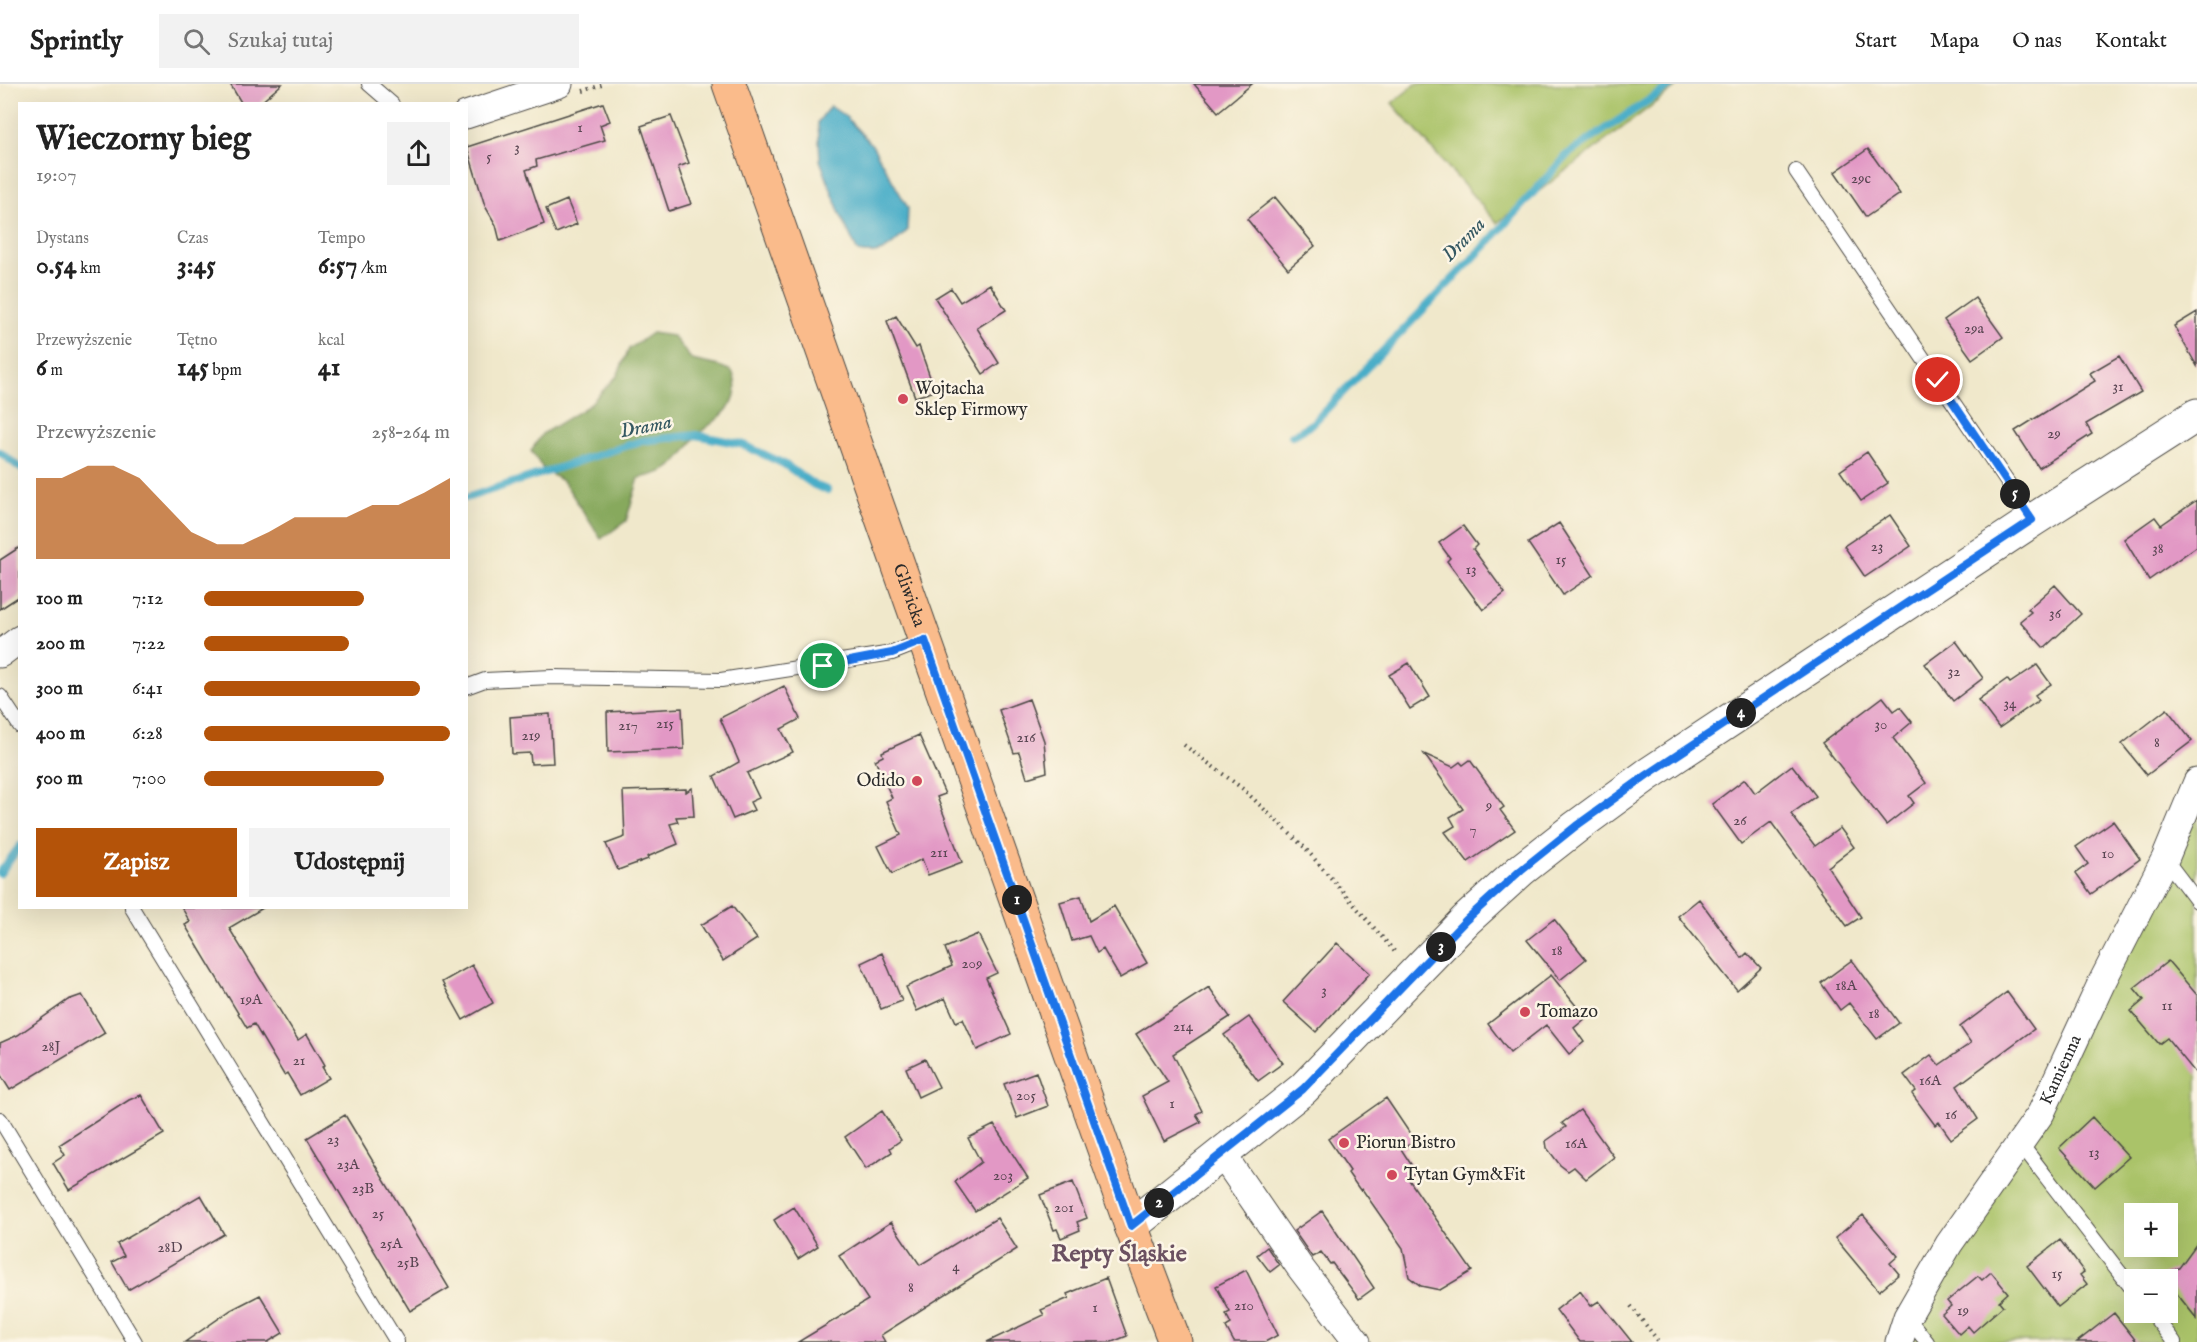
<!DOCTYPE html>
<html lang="pl">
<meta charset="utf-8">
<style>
body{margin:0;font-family:"IM FELL English",serif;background:#f2f2f2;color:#222;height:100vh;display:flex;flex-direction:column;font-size:22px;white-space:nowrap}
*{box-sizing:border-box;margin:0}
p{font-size:20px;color:#767676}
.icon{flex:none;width:33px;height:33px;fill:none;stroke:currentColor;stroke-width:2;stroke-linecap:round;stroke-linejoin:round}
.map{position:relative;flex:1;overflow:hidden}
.sheet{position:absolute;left:18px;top:18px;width:450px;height:807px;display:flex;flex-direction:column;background:#fff;border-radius:0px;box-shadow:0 6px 24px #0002}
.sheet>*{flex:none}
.buttons{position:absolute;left:2124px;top:1119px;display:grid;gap:12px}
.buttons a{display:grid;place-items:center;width:54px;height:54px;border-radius:0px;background:#fff;box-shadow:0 6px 24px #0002;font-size:30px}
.pin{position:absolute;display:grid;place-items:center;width:51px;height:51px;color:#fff;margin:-26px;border:3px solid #fff;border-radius:50%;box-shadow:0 2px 6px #0007}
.km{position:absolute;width:30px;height:30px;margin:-15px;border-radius:50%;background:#222;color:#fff;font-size:16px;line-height:30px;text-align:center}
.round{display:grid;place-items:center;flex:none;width:63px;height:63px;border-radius:0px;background:#f2f2f2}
.head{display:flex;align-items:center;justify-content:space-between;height:102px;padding:0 18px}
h1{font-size:33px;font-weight:700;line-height:45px}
.figures{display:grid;grid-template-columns:repeat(3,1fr);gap:9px;height:102px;padding:6px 18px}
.figures div{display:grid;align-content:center}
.figures b{font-size:26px;font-weight:700}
.figures small{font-size:16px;font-weight:400}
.figures p{font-size:16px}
.chart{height:168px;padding:12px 18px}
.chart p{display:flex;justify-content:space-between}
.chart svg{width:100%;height:108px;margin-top:6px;fill:#b45309;opacity:.7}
.cta{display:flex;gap:12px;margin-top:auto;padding:12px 18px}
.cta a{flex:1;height:69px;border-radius:0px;background:#b45309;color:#fff;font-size:24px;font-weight:700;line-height:69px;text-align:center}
.cta a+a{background:#f2f2f2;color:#222}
ul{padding:0 18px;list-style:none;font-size:20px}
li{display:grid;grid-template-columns:96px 72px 1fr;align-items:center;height:45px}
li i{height:15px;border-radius:8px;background:#b45309}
header{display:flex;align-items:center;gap:36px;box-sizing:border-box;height:84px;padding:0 30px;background:#fff;border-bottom:2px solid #e0e0e0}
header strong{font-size:28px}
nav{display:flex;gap:33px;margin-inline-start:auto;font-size:21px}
.search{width:420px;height:54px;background:#f2f2f2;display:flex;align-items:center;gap:15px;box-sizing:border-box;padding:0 21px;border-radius:0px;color:#767676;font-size:22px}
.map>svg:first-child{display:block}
.green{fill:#aac369;stroke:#6a774a;stroke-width:1.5;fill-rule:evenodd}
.forest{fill:#87a95d;stroke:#596a44;stroke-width:1.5}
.water{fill:#48adc8;stroke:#3a6c7a;stroke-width:1.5}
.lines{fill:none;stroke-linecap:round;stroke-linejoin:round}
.stream{stroke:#48adc8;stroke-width:8}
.building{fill:#e298c5}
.service-casing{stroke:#494743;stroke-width:16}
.minor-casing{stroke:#494743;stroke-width:29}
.tertiary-casing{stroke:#494743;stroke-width:35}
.primary-casing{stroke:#494743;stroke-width:35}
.path{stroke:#494743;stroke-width:4;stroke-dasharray:1.5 4.5;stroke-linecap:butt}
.service{stroke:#fff;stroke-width:14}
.minor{stroke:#fff;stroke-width:27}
.tertiary{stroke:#fff;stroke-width:33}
.primary{stroke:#fabb8b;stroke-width:33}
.route-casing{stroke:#fff;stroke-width:12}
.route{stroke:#1a73e8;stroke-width:8}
.poi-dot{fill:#d1495b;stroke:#fcf5e5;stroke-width:2}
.labels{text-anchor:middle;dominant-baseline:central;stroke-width:5;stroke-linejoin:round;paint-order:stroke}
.number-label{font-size:15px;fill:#594652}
.poi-label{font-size:18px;fill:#2b2b2b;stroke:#fcf5e5;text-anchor:start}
.street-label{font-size:18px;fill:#2b2b2b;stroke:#fcf5e5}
.water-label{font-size:20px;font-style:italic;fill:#355862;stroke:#fcf5e5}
.district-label{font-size:24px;font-weight:bold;fill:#6b5161;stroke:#fcf5e5}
</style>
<header>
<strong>Sprintly</strong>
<div class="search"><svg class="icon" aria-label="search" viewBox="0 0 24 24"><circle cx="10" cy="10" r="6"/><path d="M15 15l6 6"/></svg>Szukaj tutaj</div>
<nav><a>Start</a><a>Mapa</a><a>O nas</a><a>Kontakt</a></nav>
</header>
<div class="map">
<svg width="2197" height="1258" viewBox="0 0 2197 1258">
<rect width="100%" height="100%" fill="#fcf5e5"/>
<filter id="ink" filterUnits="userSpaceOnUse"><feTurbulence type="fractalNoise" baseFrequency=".0167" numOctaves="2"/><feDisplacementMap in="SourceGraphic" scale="12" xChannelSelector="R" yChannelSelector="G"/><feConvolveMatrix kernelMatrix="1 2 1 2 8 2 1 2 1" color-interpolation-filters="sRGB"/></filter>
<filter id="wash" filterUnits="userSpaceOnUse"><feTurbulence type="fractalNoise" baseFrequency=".008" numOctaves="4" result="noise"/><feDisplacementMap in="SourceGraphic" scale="24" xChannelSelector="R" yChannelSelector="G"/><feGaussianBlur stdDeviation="1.35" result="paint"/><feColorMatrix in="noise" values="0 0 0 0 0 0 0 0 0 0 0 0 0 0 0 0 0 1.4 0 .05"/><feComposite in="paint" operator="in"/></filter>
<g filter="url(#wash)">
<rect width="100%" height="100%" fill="#f0e8cb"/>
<!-- green -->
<path class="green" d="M 1416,0 L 1680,0 L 1497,139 L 1392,19 Z
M 2197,699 L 2197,1258 L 1893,1258 L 2044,1010 ZM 2134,1130 L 2168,1130 L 2168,1162 L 2134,1162 ZM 2134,1196 L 2168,1196 L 2168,1228 L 2134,1228 Z"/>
<!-- forest -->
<path class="forest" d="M 652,249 L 673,252 L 692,276 L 719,282 L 732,287 C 745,318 722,332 699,349 C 695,353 691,359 688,364 C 671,386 665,389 639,394 L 626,437 L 601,455 L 564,398 L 544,386 L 531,367 L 542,350 L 588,322 L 617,292 L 629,265 Z"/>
<!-- water -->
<path class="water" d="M 830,22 L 845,32 L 872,61 L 908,124 L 907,147 C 890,163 883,173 858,168 L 840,130 L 820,76 L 818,38 Z"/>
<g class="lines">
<!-- stream -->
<path class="stream" d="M 1292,352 L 1312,340 L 1485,162 L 1568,70 L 1673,0
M 0,368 L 20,384
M 466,414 L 641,357 L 696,351 L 741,360 L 763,370 L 784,380 L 814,401 L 827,406
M 0,789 L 20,762"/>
</g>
<g id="blocks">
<!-- building -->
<path class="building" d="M 230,0 L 282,0 L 259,20 L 242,20 Z
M 1194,0 L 1252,0 L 1218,28 Z
M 603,19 L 610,37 L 600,41 L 605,56 L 536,76 L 537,82 L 526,86 L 544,140 L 500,157 L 496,141 L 485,122 L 467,63 Z
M 671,32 L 689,79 L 678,83 L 691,120 L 669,127 L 641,42 Z
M 1868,65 L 1900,110 L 1866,133 L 1835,88 Z
M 1275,113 L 1315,162 L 1288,185 L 1247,135 Z
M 567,116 L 577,140 L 556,149 L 546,125 Z
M 990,200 L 1006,226 L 977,244 L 999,279 L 983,290 L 935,214 L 951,204 L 960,218 Z
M 1975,214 L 2003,253 L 1972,275 L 1944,236 Z
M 2197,228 L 2197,282 L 2174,242 Z
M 896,232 L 916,264 L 919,262 L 935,307 L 915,313 L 887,237 Z
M 2119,272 L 2141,308 L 2086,340 L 2092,350 L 2039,384 L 2015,347 L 2095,297 L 2090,289 Z
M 1867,368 L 1888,399 L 1861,417 L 1840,387 Z
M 2197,416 L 2197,462 L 2149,496 L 2124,455 L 2155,433 L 2161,441 Z
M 1890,431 L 1911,462 L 1865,493 L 1844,462 Z
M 1559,439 L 1593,491 L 1563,511 L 1528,459 Z
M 1463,442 L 1477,461 L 1473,465 L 1505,509 L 1483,526 L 1447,477 L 1450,474 L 1439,459 Z
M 20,463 L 20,512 L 0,525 L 0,476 Z
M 2055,501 L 2081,530 L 2044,564 L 2020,537 L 2031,528 L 2028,525 Z
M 1956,557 L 1983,594 L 1953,617 L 1925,580 Z
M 1409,579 L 1430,613 L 1410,625 L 1389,591 Z
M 2037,581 L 2051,600 L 2035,611 L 2039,616 L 1999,644 L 1978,616 L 2007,595 L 2010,599 Z
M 784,602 L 800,635 L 781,645 L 793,668 L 747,689 L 759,714 L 750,718 L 754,726 L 733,735 L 714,692 L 739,678 L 720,634 Z
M 1883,613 L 1894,627 L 1900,623 L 1912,638 L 1893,654 L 1926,699 L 1909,712 L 1914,719 L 1886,741 L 1822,659 Z
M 1029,615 L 1044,657 L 1047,688 L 1027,694 L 1019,668 L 1014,669 L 999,626 Z
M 682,624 L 684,665 L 608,668 L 607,628 Z
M 2167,625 L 2192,657 L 2147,691 L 2122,660 Z
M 550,630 L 553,679 L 531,680 L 530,669 L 512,670 L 510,633 Z
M 919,651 L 945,710 L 937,713 L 962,778 L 928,791 L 922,775 L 892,790 L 878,762 L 901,751 L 886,717 L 892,714 L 875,676 L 883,672 L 882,668 Z
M 1424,670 L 1453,683 L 1460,678 L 1463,681 L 1470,676 L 1504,723 L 1500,726 L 1515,746 L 1468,778 L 1445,748 L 1455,742 L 1450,733 L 1463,725 Z
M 1792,681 L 1816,712 L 1791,730 L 1815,762 L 1840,744 L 1854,763 L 1828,783 L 1861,833 L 1847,842 L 1771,738 L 1741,760 L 1712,720 L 1745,695 L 1755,709 Z
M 692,704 L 694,732 L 676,733 L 678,738 L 670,740 L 678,760 L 647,773 L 648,775 L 618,786 L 606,760 L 625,753 L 623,707 L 686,705 L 686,708 Z
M 2113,737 L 2140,775 L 2091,810 L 2076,789 L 2088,780 L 2076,763 Z
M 1081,812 L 1089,837 L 1114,822 L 1147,879 L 1120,894 L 1103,865 L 1097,869 L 1089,852 L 1072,857 L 1060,818 Z
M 1699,815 L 1742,874 L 1747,869 L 1761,884 L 1737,906 L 1678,832 Z
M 732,822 L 757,855 L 723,877 L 701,841 Z
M 182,824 L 263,824 L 229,844 L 298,956 L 307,950 L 325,981 L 322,983 L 329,994 L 300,1011 L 287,989 L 284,991 L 254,940 L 247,944 L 185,841 L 190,838 Z
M 1554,835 L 1586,875 L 1560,896 L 1527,856 Z
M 978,850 L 997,889 L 986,894 L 1011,950 L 977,966 L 963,935 L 956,938 L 945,914 L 917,927 L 906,903 L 952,882 L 945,864 Z
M 1337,859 L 1370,889 L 1316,948 L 1283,918 Z
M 882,869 L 902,917 L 881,925 L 861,879 Z
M 1852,876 L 1899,939 L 1877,955 L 1849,919 L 1840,926 L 1821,899 Z
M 2168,877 L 2197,911 L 2197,991 L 2167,954 L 2159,960 L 2131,927 L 2144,916 L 2134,904 Z
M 472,881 L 493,919 L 463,936 L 442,898 Z
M 1551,891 L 1586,934 L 1574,944 L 1584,958 L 1569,970 L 1546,941 L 1510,969 L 1488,940 Z
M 1209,903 L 1230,933 L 1173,970 L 1202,1027 L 1196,1030 L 1201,1038 L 1164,1057 L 1142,1012 L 1168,998 L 1136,950 Z
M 2007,908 L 2034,945 L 1957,1002 L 1978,1035 L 1951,1055 L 1939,1038 L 1935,1041 L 1912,1010 L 1916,1007 L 1904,991 L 1931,971 L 1939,981 L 1971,959 L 1960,943 Z
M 82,911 L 105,949 L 10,1006 L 0,990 L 0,959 L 18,951 L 68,916 Z
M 1249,933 L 1283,979 L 1258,997 L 1224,951 Z
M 925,975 L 939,1003 L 918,1013 L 906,984 Z
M 1036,988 L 1048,1022 L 1017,1034 L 1004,1000 Z
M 141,1011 L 164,1050 L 69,1106 L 53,1079 L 65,1071 L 59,1061 L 129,1016 Z
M 1386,1014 L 1415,1057 L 1401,1065 L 1416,1088 L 1407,1093 L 1472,1187 L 1440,1206 L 1421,1202 L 1409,1193 L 1403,1164 L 1362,1105 L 1360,1106 L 1348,1089 L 1350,1087 L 1328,1055 Z
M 1580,1026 L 1614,1073 L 1586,1095 L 1574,1083 L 1568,1087 L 1560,1081 L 1547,1064 L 1546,1057 L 1566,1043 L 1562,1039 Z
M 882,1027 L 901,1056 L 890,1064 L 892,1068 L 866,1085 L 845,1053 Z
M 345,1031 L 449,1204 L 410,1227 L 307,1054 Z
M 2092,1033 L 2129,1073 L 2095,1103 L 2059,1064 Z
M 994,1041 L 1028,1094 L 975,1127 L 955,1098 L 981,1078 L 968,1054 Z
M 1073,1098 L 1087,1134 L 1077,1138 L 1080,1146 L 1061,1154 L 1057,1145 L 1054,1146 L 1040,1111 Z
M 201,1111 L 224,1150 L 128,1206 L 112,1178 L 124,1172 L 117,1160 Z
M 794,1123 L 818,1162 L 798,1175 L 774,1136 Z
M 1322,1127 L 1374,1204 L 1359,1215 L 1332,1179 L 1330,1180 L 1321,1168 L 1312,1173 L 1294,1147 Z
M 1863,1131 L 1898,1172 L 1890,1179 L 1899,1190 L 1879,1207 L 1835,1154 Z
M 997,1134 L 1017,1165 L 881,1251 L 885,1258 L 798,1258 L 868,1216 L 839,1172 L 891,1138 L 920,1181 Z
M 2060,1156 L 2084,1188 L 2080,1191 L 2087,1200 L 2058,1223 L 2027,1182 Z
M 2197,1159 L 2197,1235 L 2162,1191 L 2179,1184 Z
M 1267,1163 L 1279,1181 L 1270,1188 L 1257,1171 Z
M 1246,1186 L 1278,1251 L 1265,1258 L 1234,1258 L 1226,1243 L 1231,1240 L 1226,1230 L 1230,1228 L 1216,1202 Z
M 1991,1188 L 2008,1209 L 1999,1217 L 2003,1222 L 1973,1248 L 1968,1242 L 1959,1250 L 1942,1230 L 1951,1222 L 1947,1217 L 1978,1192 L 1982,1196 Z
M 1106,1194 L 1127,1252 L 1112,1258 L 987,1258 L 1044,1231 L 1041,1226 L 1069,1214 L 1067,1210 Z
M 1580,1207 L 1591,1222 L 1599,1217 L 1632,1258 L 1580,1258 L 1556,1226 Z
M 260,1211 L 283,1249 L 268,1258 L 185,1258 L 231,1226 Z
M 2114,1229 L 2137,1258 L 2077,1258 Z"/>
</g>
</g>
<g filter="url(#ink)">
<use href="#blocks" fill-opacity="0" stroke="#494743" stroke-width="1.5"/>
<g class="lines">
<!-- service casing -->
<g class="service-casing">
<path id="service" d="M 369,0 L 392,20
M 1796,87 L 2033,436
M 466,603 L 485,596 L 552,593 L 721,596 L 892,569 L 925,556
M 0,612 L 20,642
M 2165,775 L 2197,817
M 132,824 L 397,1258
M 0,1035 L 135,1258
M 2020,1059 L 2134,1207
M 2151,1228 L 2174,1258
M 1907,1233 L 1927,1258"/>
</g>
<!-- minor casing -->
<g class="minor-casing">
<g id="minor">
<path d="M 466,31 L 559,0"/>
<path d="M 0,570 L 20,555"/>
<path d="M 1222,1070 L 1299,1182 L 1357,1258"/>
<path id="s1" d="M 1899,1258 L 1907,1233 L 1949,1160 L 2041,1029 L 2101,900 L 2165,775 L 2197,698"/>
</g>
</g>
<!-- tertiary casing -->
<g class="tertiary-casing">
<path id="tertiary" d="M 1131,1142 L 1303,1005 L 1466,836 L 1521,786 L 1576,743 L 1647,691 L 2033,436 L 2197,331"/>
</g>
<!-- primary casing -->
<g class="primary-casing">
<g id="primary">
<path id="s2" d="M 729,0 L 1131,1142 L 1175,1258"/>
</g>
</g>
<!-- path -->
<path class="path" d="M 583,7 L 605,0
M 1184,661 L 1243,705 L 1305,764 L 1395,868
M 1631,1222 L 1659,1258"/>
<!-- service -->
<use href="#service" class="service"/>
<!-- minor -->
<use href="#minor" class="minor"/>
<!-- tertiary -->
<use href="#tertiary" class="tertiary"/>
<!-- primary -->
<use href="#primary" class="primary"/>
</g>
</g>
<g class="lines" filter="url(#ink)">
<!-- route casing -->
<g class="route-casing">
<path id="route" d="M 823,582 L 892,569 L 925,556 L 1131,1142 L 1303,1005 L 1466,836 L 1521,786 L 1576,742 L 1647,691 L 2032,436 L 1938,296"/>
</g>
<!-- route -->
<use href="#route" class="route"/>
</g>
<!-- markers -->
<g class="poi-dot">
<circle cx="903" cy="315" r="6"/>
<circle cx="917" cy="697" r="6"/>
<circle cx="1525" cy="928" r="6"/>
<circle cx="1344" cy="1059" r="6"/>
<circle cx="1392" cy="1091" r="6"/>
</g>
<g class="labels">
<!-- number labels -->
<g class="number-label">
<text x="580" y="43">1</text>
<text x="517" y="63">3</text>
<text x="489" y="72">5</text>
<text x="1861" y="94">29c</text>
<text x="1974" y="244">29a</text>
<text x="2118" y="302">31</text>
<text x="2054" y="349">29</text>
<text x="1877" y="462">23</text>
<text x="2158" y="464">38</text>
<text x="1561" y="475">15</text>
<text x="1471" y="485">13</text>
<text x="2055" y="529">36</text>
<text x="1954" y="587">32</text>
<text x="2010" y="619">34</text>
<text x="665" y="639">215</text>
<text x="1881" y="640">30</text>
<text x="628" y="641">217</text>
<text x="531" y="651">219</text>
<text x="1026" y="653">216</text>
<text x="2157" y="658">8</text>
<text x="1489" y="721">9</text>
<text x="1740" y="736">26</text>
<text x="1473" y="745">7</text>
<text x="939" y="768">211</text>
<text x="2108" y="769">10</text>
<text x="1557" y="866">18</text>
<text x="972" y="879">209</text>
<text x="1846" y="901">18A</text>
<text x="1324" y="906">3</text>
<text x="251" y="915">19A</text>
<text x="2167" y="921">11</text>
<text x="1874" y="929">18</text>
<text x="1183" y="942">214</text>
<text x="51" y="962">28J</text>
<text x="299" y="976">21</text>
<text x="1930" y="996">16A</text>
<text x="1026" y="1011">205</text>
<text x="1172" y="1019">1</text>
<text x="1951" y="1030">16</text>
<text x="333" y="1055">23</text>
<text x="1576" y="1059">16A</text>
<text x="2094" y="1068">13</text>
<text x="348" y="1080">23A</text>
<text x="1003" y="1091">203</text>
<text x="363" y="1104">23B</text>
<text x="1064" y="1123">201</text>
<text x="378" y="1129">25</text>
<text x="391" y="1159">25A</text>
<text x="170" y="1163">28D</text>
<text x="408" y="1178">25B</text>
<text x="956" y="1182">4</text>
<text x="2057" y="1189">15</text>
<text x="911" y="1203">8</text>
<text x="1244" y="1221">210</text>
<text x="1095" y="1223">1</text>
<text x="1963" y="1226">19</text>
</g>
<!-- poi labels -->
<g class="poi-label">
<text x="915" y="305">Wojtacha<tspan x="915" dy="21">Sklep Firmowy</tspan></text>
<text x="905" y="697" text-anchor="end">Odido</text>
<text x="1537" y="928">Tomazo</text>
<text x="1356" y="1059">Piorun Bistro</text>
<text x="1404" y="1091">Tytan Gym&amp;Fit</text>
</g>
<!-- street labels -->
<g class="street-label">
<text stroke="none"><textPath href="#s2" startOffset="542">Gliwicka</textPath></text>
<text stroke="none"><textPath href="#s1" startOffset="318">Kamienna</textPath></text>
</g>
<!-- water labels -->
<g class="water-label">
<text transform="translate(1464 156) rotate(-46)">Drama</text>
<text transform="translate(646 343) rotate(-11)">Drama</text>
</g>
<!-- district labels -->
<g class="district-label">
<text x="1119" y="1170">Repty Śląskie</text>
</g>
</g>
</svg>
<div class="buttons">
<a>+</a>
<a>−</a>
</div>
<div class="pin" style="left:823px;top:582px;background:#1e9e55"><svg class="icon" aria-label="arrive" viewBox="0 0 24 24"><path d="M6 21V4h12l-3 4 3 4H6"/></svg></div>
<div class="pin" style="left:1938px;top:296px;background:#d93025"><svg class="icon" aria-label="check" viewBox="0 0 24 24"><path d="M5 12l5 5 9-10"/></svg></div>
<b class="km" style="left:1017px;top:816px">1</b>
<b class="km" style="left:1159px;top:1119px">2</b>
<b class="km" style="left:1441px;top:863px">3</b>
<b class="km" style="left:1741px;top:629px">4</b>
<b class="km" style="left:2015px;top:410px">5</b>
<section class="sheet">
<div class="head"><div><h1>Wieczorny bieg</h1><p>19:07</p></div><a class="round"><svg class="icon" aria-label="share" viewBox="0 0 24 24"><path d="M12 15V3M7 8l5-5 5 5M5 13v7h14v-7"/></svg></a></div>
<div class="figures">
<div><p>Dystans</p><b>0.54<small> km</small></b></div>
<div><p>Czas</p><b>3:45</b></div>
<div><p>Tempo</p><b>6:57<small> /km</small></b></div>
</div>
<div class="figures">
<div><p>Przewyższenie</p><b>6<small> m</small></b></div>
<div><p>Tętno</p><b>145<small> bpm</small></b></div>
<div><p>kcal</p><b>41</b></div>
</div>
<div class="chart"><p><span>Przewyższenie</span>258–264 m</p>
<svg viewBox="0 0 160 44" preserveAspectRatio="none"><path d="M0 44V11L10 11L20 6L30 6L40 11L50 22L60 33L70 38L80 38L90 33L100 27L110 27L120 27L130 22L140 22L150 17L160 11V44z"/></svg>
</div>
<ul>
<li><b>100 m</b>7:12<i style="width:65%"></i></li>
<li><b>200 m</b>7:22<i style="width:59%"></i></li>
<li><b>300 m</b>6:41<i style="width:88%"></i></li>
<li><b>400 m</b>6:28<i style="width:100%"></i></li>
<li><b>500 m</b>7:00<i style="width:73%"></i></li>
</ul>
<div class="cta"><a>Zapisz</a><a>Udostępnij</a></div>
</section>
</div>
